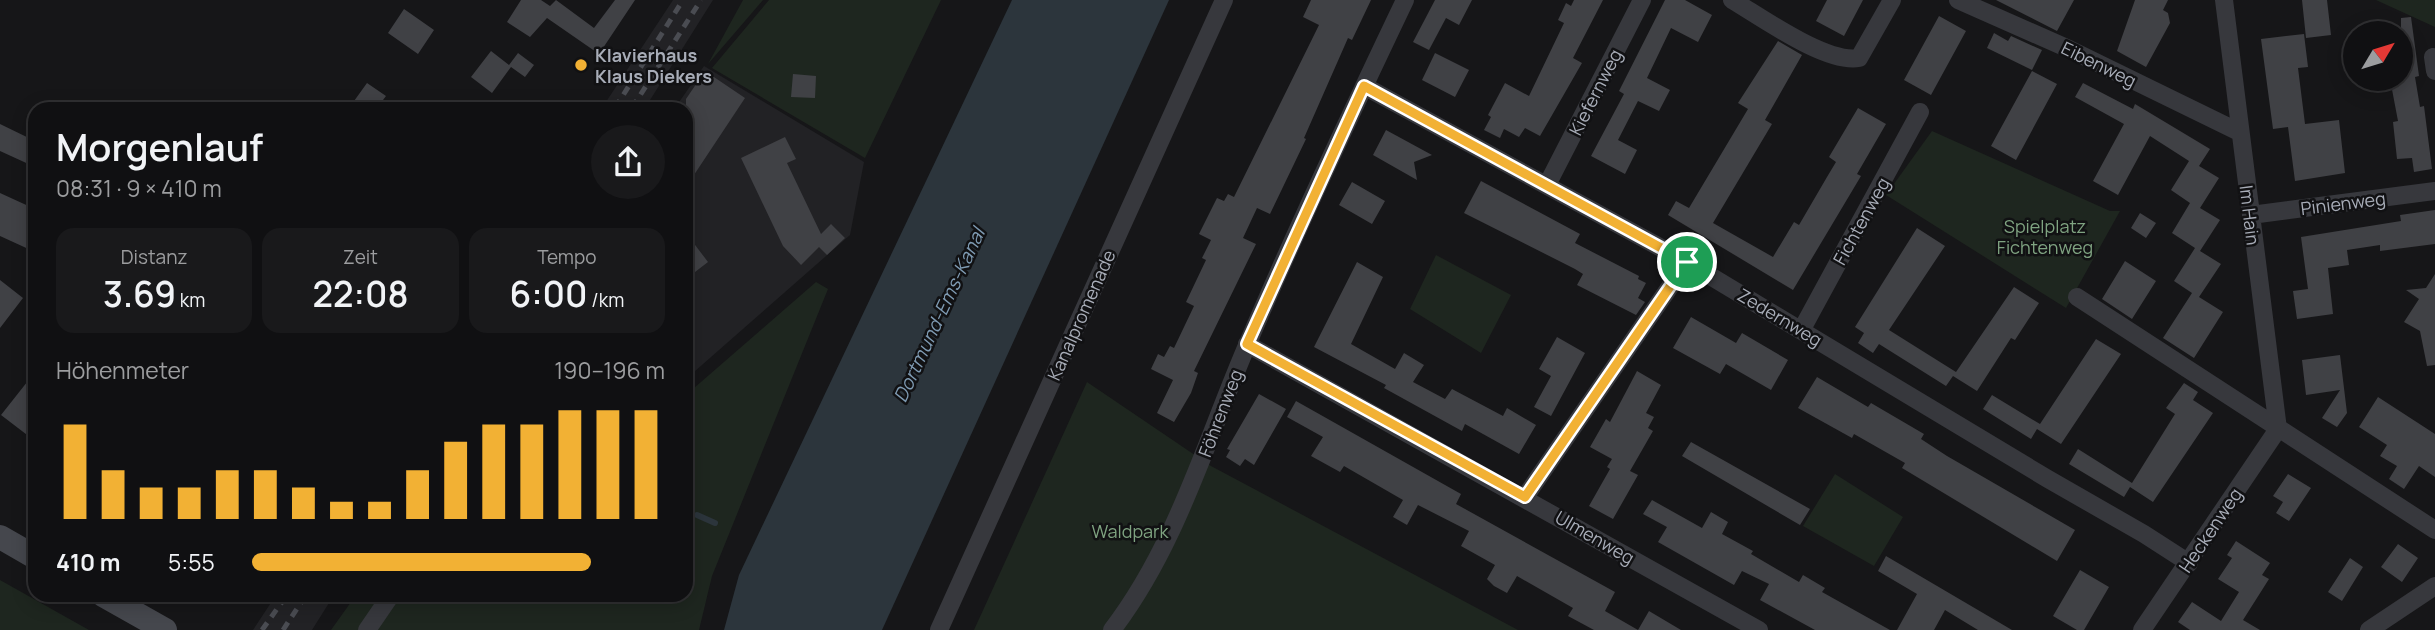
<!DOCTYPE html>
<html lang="de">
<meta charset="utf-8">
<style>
body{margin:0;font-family:Manrope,sans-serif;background:#19191b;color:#f1f3f6;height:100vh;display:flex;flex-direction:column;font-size:26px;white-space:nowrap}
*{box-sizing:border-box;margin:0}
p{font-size:23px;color:#9c9d9f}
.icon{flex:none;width:38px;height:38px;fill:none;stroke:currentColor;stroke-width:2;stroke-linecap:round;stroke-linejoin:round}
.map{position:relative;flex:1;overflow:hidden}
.panel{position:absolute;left:28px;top:102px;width:665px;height:500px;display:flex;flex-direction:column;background:#101012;border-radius:21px;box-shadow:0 4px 18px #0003,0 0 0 2px #303032}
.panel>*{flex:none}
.needle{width:46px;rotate:52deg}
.buttons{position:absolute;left:2343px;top:21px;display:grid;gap:14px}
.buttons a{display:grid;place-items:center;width:70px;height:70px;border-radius:50%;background:#101012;box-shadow:0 4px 18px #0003,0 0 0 2px #303032;font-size:35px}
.pin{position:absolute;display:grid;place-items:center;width:60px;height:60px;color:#fff;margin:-30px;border:4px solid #fff;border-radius:50%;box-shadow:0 2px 7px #0007}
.round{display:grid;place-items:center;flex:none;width:74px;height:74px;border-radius:37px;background:#19191b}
.summary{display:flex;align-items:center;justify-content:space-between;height:119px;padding:0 28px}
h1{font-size:38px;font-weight:600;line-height:52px}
.figures{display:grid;grid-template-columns:repeat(3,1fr);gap:10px;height:119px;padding:7px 28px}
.figures div{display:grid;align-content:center;border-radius:18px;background:#19191b;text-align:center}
.figures b{font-size:35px;font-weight:600}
.figures small{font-size:19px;font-weight:400}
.figures p{font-size:19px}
.chart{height:196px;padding:14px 28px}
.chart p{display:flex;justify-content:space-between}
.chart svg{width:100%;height:126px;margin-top:7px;stroke:#f2b134;stroke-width:6}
ul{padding:0 28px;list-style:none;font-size:23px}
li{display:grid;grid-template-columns:112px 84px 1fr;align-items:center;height:52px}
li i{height:18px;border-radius:9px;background:#f2b134}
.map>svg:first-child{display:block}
.built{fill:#222225}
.green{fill:#1e261f}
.water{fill:#2c353c}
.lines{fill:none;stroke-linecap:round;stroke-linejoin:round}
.stream{stroke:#2c353c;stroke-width:6}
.building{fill:#404145}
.minor{stroke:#37383d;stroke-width:18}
.secondary{stroke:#45474d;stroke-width:24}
.rail{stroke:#4a4c52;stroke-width:5;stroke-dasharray:9 7;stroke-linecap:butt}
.route-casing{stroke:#fff;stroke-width:14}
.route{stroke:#f2b134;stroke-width:9}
.poi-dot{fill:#f2b134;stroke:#111113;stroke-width:2.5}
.labels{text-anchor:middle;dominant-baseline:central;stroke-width:5;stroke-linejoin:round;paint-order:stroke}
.poi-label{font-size:18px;font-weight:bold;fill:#a8adb8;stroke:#111113;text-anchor:start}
.street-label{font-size:18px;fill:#a8adb8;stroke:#111113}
.park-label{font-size:18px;fill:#7fa381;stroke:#111113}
.water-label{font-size:19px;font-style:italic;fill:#7f9bb3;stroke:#111113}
</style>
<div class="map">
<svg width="2435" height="630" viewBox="0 0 2435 630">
<rect width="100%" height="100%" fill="#161618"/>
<!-- built -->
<path class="built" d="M 673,0 L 713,0 L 645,108 L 602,108 Z
M 704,66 L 864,162 L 850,235 L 686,379 L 686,108 L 675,108 Z
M 276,595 L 334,595 L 312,630 L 253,630 Z"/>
<!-- green -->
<path class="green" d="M 743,0 L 763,0 L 708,64 Z
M 769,0 L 941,0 L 865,158 L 712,68 Z
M 2376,0 L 2435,0 L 2435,27 Z
M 1932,131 L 2110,211 L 2120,211 L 2066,308 L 1886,195 Z
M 1436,255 L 1511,295 L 1481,353 L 1410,309 Z
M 816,282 L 828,289 L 712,576 L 699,630 L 331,630 L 356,595 L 686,595 L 686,395 Z
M 1087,382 L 1211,466 L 1518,630 L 974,630 Z
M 1835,474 L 1903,517 L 1874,566 L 1803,526 Z
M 0,580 L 89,630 L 0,630 Z"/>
<!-- water -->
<path class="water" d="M 1012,0 L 1169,0 L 882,630 L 724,630 L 739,575 Z"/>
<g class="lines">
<!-- stream -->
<path class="stream" d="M 697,515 L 715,523"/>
</g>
<!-- building -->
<path class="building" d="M 521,0 L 541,0 L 550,6 L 556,0 L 594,28 L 615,0 L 635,0 L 599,54 L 547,18 L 530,37 L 507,22 Z
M 1311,0 L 1371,0 L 1352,40 L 1348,38 L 1304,138 L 1306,139 L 1270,214 L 1257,208 L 1243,238 L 1256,244 L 1194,371 L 1198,373 L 1191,393 L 1174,422 L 1157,413 L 1173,380 L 1151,369 L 1158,354 L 1164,357 L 1170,346 L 1174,348 L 1194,306 L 1186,302 L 1206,260 L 1202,258 L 1211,240 L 1199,234 L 1217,198 L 1224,201 L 1228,194 L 1234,197 L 1319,25 L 1303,17 Z
M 1435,0 L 1472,0 L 1459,25 L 1446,18 L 1429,50 L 1413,42 Z
M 1574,0 L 1603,0 L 1573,58 L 1582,63 L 1540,136 L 1525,128 L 1519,137 L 1504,129 L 1500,138 L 1484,130 L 1491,117 L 1488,115 L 1505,83 L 1529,96 L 1564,23 L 1558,20 L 1566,3 L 1571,6 Z
M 1665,0 L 1685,0 L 1712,15 L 1698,42 L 1671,28 L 1647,78 L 1670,90 L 1659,111 L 1638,101 L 1618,140 L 1637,150 L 1625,174 L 1591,156 L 1624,94 L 1619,91 Z
M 1827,0 L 1863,0 L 1844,36 L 1816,21 Z
M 1996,0 L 2074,0 L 2057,31 Z
M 2135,0 L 2168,0 L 2163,10 L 2168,13 L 2170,23 L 2146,67 L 2117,51 Z
M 2302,0 L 2327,0 L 2331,35 L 2306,38 Z
M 404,9 L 434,30 L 418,54 L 388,33 Z
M 1939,16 L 1966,31 L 1931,95 L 1904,80 Z
M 2411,17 L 2419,76 L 2415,77 L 2420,107 L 2424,106 L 2432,169 L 2414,172 L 2412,158 L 2397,159 L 2393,122 L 2398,121 L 2390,79 L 2401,79 L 2401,18 Z
M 1994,33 L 2008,41 L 2011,36 L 2042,50 L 2032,70 L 1987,48 Z
M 2304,34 L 2308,67 L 2298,68 L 2305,124 L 2339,120 L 2345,173 L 2295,181 L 2288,127 L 2273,129 L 2261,39 Z
M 1778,41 L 1802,55 L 1765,120 L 1772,124 L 1713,223 L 1773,257 L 1794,222 L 1799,225 L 1827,177 L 1836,162 L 1829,157 L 1858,108 L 1886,124 L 1857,174 L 1861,176 L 1793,290 L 1668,215 L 1676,201 L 1689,208 L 1748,109 L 1738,103 Z
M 491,51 L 509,65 L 518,53 L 534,65 L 525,77 L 511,67 L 492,93 L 471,77 Z
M 1435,53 L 1469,70 L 1455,97 L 1422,80 Z
M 705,71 L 745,98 L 686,187 L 686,99 Z
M 2032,71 L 2057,84 L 2016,160 L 1991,146 Z
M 793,74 L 816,76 L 815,98 L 791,97 Z
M 367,83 L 386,96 L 377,108 L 349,108 Z
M 2083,83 L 2133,109 L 2135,104 L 2210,149 L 2199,166 L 2219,178 L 2200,208 L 2220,220 L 2200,251 L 2221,264 L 2199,297 L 2223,312 L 2194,358 L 2163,338 L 2192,293 L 2174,281 L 2195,248 L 2172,233 L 2190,203 L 2171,190 L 2189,161 L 2150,136 L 2118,195 L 2093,181 L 2124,124 L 2075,97 Z
M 0,124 L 35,141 L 35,167 L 0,151 Z
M 1386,130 L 1432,155 L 1414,162 L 1417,180 L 1373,155 Z
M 785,137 L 796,159 L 787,163 L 821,234 L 831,224 L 845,238 L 827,255 L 819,247 L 801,265 L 783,246 L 741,158 Z
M 1481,181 L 1580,234 L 1575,243 L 1639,276 L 1638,279 L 1646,283 L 1638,298 L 1645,302 L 1636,315 L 1577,285 L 1583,274 L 1575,269 L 1464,213 Z
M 1352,182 L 1385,201 L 1372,224 L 1339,205 Z
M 0,193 L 35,209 L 35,252 L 0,236 Z
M 2435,210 L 2435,244 L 2380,251 L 2380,245 L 2347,250 L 2349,265 L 2328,268 L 2333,314 L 2297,319 L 2293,291 L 2308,289 L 2301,237 L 2401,221 L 2400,215 Z
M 2140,213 L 2156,223 L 2146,238 L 2131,228 Z
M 1917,228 L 1945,246 L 1889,330 L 1940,362 L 1956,372 L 2014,287 L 2039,303 L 2015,340 L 2011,338 L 1977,391 L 1953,376 L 1946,386 L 1879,344 L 1873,353 L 1858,343 L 1864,333 L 1855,327 Z
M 686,233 L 708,262 L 686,279 Z
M 2125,261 L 2156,281 L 2132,319 L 2102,299 Z
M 1357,262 L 1383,277 L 1351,344 L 1395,369 L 1404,353 L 1424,365 L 1413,382 L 1445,399 L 1452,389 L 1503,416 L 1507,408 L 1536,425 L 1519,454 L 1465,424 L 1462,431 L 1384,388 L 1386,385 L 1314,347 Z
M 2435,274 L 2435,365 L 2427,366 L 2420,331 L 2404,322 L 2419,299 L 2406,290 L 2426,288 Z
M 0,280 L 23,298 L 0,328 Z
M 1691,317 L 1736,343 L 1742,333 L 1788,360 L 1771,390 L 1726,364 L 1720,374 L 1673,348 Z
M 1557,337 L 1585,353 L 1551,416 L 1534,407 L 1551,376 L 1539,369 Z
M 2096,339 L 2121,354 L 2061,444 L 2037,429 L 2031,439 L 1983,409 L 1992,395 L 2040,424 Z
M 2340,355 L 2347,413 L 2337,427 L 2322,418 L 2340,390 L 2306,395 L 2302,360 Z
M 1637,371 L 1661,385 L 1646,413 L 1654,417 L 1648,428 L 1653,431 L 1630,471 L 1638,475 L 1613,519 L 1589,506 L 1610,469 L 1607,467 L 1612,459 L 1590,447 L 1606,419 L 1610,422 Z
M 35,372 L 35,441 L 1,415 Z
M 1817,377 L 1868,407 L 1871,403 L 1924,434 L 1921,439 L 1947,456 L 2075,530 L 2057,561 L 1902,468 L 1905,463 L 1854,434 L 1852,438 L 1798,408 Z
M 2184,383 L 2198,392 L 2193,400 L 2213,413 L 2153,502 L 2130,487 L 2124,497 L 2069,464 L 2078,449 L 2132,483 L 2175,414 L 2166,408 Z
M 1259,394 L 1286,409 L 1254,465 L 1245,459 L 1240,466 L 1226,457 L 1230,450 L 1227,449 Z
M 2378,397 L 2435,434 L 2435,477 L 2419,466 L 2404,489 L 2389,479 L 2397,466 L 2380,456 L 2387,445 L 2359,427 Z
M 1296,401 L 1461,494 L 1456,504 L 1615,592 L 1605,611 L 1638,630 L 1649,611 L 1681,630 L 1594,630 L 1568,616 L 1573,608 L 1517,576 L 1507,593 L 1494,586 L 1487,579 L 1495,565 L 1461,546 L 1469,531 L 1418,505 L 1407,525 L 1393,517 L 1403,500 L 1344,466 L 1340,472 L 1311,456 L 1323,437 L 1287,417 Z
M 1691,442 L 1810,509 L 1800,525 L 1682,456 Z
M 2288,474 L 2311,488 L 2289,521 L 2276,513 L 2283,502 L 2273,496 Z
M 1652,500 L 1702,528 L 1711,512 L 1728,522 L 1722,534 L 1753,551 L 1751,554 L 1799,582 L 1803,575 L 1825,588 L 1822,592 L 1890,630 L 1815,630 L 1760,600 L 1769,584 L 1742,571 L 1734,585 L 1658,542 L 1667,527 L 1643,514 Z
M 2236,541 L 2270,563 L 2262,575 L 2269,579 L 2243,620 L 2260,630 L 2190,630 L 2178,622 L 2192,602 L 2221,621 L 2239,592 L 2218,579 L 2232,558 L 2227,555 Z
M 2398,544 L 2418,558 L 2402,582 L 2381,567 Z
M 1886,556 L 2012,630 L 1978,630 L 1945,610 L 1934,630 L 1897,630 L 1917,594 L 1878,571 Z
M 2350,558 L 2363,567 L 2342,601 L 2328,592 Z
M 2080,570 L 2109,587 L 2084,630 L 2077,630 L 2053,616 Z"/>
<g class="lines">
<!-- minor -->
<path class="minor" d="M 1732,0 C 1761,17 1826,64 1859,58 L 1892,0
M 1958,0 L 2069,49 L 2239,132
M 2224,0 L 2278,429
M 2433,57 L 2435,71
M 1364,86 L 1687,262 L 2048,479 L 2144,534 L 2189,563
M 1547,185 L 1642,0
M 2251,215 L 2435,191
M 2077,297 L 2435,530
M 1802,329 L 1920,112
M 1247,344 L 1759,630
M 1525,497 L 1687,262
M 367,630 L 391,595
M 939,630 L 1224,0
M 1112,630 C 1177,545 1206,440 1248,343 C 1297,227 1351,113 1405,0
M 2142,630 L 2278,429
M 2369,630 L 2435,586"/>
<!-- secondary -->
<path class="secondary" d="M 0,537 L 35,557
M 103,595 L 165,630"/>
<!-- rail -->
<path class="rail" d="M 615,108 L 683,0
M 632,108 L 701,0
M 262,630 L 287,595
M 283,630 L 306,595"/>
</g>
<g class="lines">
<!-- route casing -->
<g class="route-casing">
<path id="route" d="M 1364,86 L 1687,262 L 1525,497 L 1247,344 Z"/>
</g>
<!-- route -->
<use href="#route" class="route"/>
</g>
<!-- markers -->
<circle class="poi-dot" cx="581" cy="65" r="7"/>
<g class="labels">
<!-- poi labels -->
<g class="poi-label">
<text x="595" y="55">Klavierhaus<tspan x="595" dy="21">Klaus Diekers</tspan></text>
</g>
<!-- street labels -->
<g class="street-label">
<text transform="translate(2099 64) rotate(26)">Eibenweg</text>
<text transform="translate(1595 92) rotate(-63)">Kiefernweg</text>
<text transform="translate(2343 203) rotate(-7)">Pinienweg</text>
<text transform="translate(2250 215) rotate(83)">Im Hain</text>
<text transform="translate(1861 221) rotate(-61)">Fichtenweg</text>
<text transform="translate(1081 315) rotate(-66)">Kanalpromenade</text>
<text transform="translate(1780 317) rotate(31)">Zedernweg</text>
<text transform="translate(1220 413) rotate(-69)">Föhrenweg</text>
<text transform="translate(2210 530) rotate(-56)">Heckenweg</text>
<text transform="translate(1595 537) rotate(30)">Ulmenweg</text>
</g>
<!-- park labels -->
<g class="park-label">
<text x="2045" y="226">Spielplatz<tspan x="2045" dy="21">Fichtenweg</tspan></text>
<text x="1130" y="531">Waldpark</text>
</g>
<!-- water labels -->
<g class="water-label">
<text transform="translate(939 315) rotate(-65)">Dortmund-Ems-Kanal</text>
</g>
</g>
</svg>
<div class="buttons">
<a><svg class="needle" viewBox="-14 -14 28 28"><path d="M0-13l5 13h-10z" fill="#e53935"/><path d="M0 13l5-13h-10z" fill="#9c9d9f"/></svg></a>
</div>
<div class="pin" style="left:1687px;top:262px;background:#1e9e55"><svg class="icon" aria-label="arrive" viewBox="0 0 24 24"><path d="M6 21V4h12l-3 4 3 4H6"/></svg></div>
<section class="panel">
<div class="summary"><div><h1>Morgenlauf</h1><p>08:31 · 9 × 410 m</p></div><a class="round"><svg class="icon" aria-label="share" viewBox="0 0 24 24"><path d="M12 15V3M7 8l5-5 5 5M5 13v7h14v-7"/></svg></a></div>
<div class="figures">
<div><p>Distanz</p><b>3.69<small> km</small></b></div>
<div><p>Zeit</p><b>22:08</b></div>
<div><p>Tempo</p><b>6:00<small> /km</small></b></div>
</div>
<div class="chart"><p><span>Höhenmeter</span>190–196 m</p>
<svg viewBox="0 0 160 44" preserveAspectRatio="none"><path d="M5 44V11M15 44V27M25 44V33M35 44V33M45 44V27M55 44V27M65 44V33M75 44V38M85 44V38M95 44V27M105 44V17M115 44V11M125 44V11M135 44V6M145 44V6M155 44V6"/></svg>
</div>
<ul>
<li><b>410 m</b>5:55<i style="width:82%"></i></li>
</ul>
</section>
</div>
